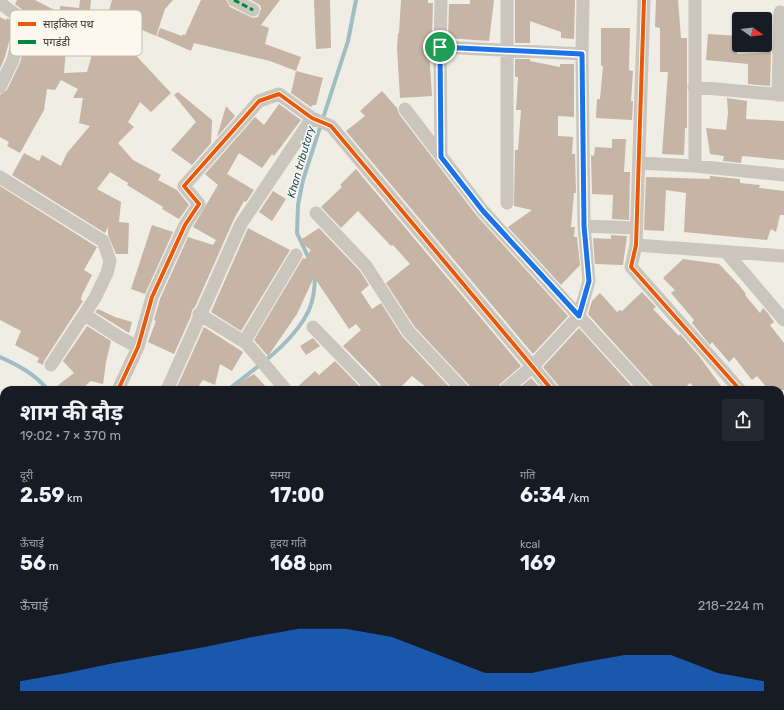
<!DOCTYPE html>
<html lang="hi">
<meta charset="utf-8">
<style>
body{margin:0;font-family:Rubik,"Noto Sans Devanagari",sans-serif;background:#242831;color:#f1f3f6;height:100vh;display:flex;flex-direction:column;font-size:15px;white-space:nowrap}
*{box-sizing:border-box;margin:0}
p{font-size:13px;color:#9ea1a6}
.icon{flex:none;width:22px;height:22px;fill:none;stroke:currentColor;stroke-width:2;stroke-linecap:round;stroke-linejoin:round}
.map{position:relative;flex:1;overflow:hidden}
.panel{position:absolute;left:0px;top:386px;width:784px;height:324px;display:flex;flex-direction:column;background:#171b24;border-radius:12px 12px 0 0;box-shadow:0 1px 3px #0004}
.panel>*{flex:none}
.needle{width:26px;rotate:104deg}
.buttons{position:absolute;left:732px;top:12px;display:grid;gap:8px}
.buttons a{display:grid;place-items:center;width:40px;height:40px;border-radius:4px;background:#171b24;box-shadow:0 1px 3px #0004;font-size:20px}
.pin{position:absolute;display:grid;place-items:center;width:34px;height:34px;color:#fff;margin:-17px;border:2px solid #fff;border-radius:50%;box-shadow:0 1px 4px #0007}
.round{display:grid;place-items:center;flex:none;width:42px;height:42px;border-radius:4px;background:#242831}
.summary{display:flex;align-items:center;justify-content:space-between;height:68px;padding:0 20px}
h1{font-size:22px;font-weight:700;line-height:30px}
.stats{display:grid;grid-template-columns:repeat(3,1fr);gap:6px;height:68px;padding:4px 20px}
.stats div{display:grid;align-content:center}
.stats b{font-size:20px;font-weight:700}
.stats small{font-size:11px;font-weight:400}
.stats p{font-size:11px}
.chart{height:112px;padding:8px 20px}
.chart p{display:flex;justify-content:space-between}
.chart svg{width:100%;height:72px;margin-top:4px;fill:#1a73e8;opacity:.7}
.map>svg:first-child{display:block}
.lines{fill:none;stroke-linecap:round;stroke-linejoin:round}
.stream{stroke:#9ebec4;stroke-width:4}
.building{fill:#c6b4a4;fill-rule:evenodd}
.minor{stroke:#cac5bd;stroke-width:13}
.major{stroke:#afa9a2;stroke-width:16}
.quiet{stroke:#00873e;stroke-width:3;stroke-dasharray:6 3;stroke-linecap:butt}
.cycleway-casing{stroke:#fcf8ed;stroke-width:6}
.cycleway{stroke:#e8590c;stroke-width:4}
.route-casing{stroke:#fff;stroke-width:8}
.route{stroke:#1a73e8;stroke-width:5}
.labels{text-anchor:middle;dominant-baseline:central;stroke-width:3;stroke-linejoin:round;paint-order:stroke}
.water-label{font-size:11px;font-style:italic;fill:#1a5263;stroke:#fcf8ed}
.key{fill:#fcf8ed;stroke:#c2bdb2;stroke-width:1}
.key-label{font-size:11px;fill:#3c322a}
</style>
<div class="map">
<svg width="784" height="710" viewBox="0 0 784 710">
<rect width="100%" height="100%" fill="#f0ede4"/>
<g class="lines">
<!-- stream -->
<path class="stream" d="M 310,261 L 297,233 L 298,205 L 303,180 L 348,41 L 356,0
M 0,357 C 18,365 35,374 48,390
M 228,390 C 256,367 293,344 309,310 C 314,299 315,287 315,274"/>
</g>
<!-- building -->
<path class="building" d="M 17,0 L 35,0 L 60,13 L 60,6 L 79,8 L 80,0 L 91,0 L 90,10 L 108,14 L 112,0 L 173,0 L 165,9 L 156,36 L 129,24 L 123,34 L 134,40 L 128,47 L 171,93 L 151,112 L 140,102 L 128,122 L 134,127 L 118,143 L 133,160 L 161,175 L 158,180 L 177,190 L 189,205 L 179,219 L 162,209 L 163,207 L 127,185 L 128,183 L 110,172 L 97,189 L 121,202 L 119,222 L 129,223 L 128,254 L 116,254 L 108,235 L 108,227 L 105,233 L 12,175 L 24,153 L 39,161 L 42,155 L 61,166 L 67,153 L 90,126 L 79,123 L 83,98 L 73,98 L 78,89 L 61,80 L 55,90 L 47,89 L 44,110 L 20,153 L 7,146 L 9,142 L 0,137 L 0,95 L 7,90 L 20,63 L 31,22 L 28,14 L 15,4 ZM 66,49 L 92,54 L 87,72 L 64,73 Z
M 201,0 L 226,0 L 230,7 L 253,18 L 258,17 L 261,9 L 260,5 L 251,0 L 280,0 L 261,25 L 269,28 L 265,44 L 301,57 L 296,71 L 270,61 L 194,43 L 191,51 L 157,36 L 160,28 L 182,36 L 183,34 L 185,35 Z
M 314,0 L 330,0 L 331,48 L 316,49 Z
M 401,0 L 428,0 L 428,3 L 433,3 L 432,37 L 428,36 L 432,96 L 400,98 L 397,48 L 398,33 L 399,33 Z
M 470,0 L 494,0 L 489,41 L 448,38 L 449,4 L 470,4 Z
M 515,0 L 575,0 L 574,39 L 561,38 L 561,32 L 530,21 L 530,43 L 515,43 Z
M 656,0 L 678,0 L 681,38 L 687,38 L 687,128 L 685,128 L 684,155 L 662,154 L 668,72 L 660,72 L 660,28 L 655,27 Z
M 0,17 L 6,20 L 7,18 L 14,23 L 5,57 L 0,69 Z
M 601,28 L 630,28 L 629,70 L 633,71 L 631,101 L 633,101 L 632,120 L 596,118 L 597,99 L 600,99 L 603,66 L 601,66 Z
M 708,34 L 738,36 L 737,54 L 771,52 L 770,86 L 748,84 L 748,64 L 706,60 Z
M 515,59 L 530,59 L 530,61 L 560,67 L 560,64 L 574,64 L 574,117 L 558,116 L 558,136 L 573,137 L 572,154 L 575,154 L 576,193 L 574,193 L 571,227 L 575,227 L 574,237 L 577,237 L 580,265 L 561,285 L 508,227 L 532,210 L 514,206 L 515,150 L 518,150 L 521,110 L 516,110 L 518,77 L 515,77 Z
M 296,71 L 323,78 L 316,105 L 313,105 L 311,107 L 291,93 Z
M 382,91 L 397,108 L 399,114 L 477,216 L 568,316 L 533,354 L 346,131 L 365,116 L 360,111 Z
M 178,92 L 212,120 L 211,143 L 192,165 L 171,150 L 196,122 L 174,95 Z
M 727,98 L 747,101 L 746,119 L 784,121 L 784,160 L 742,156 L 741,163 L 723,161 L 724,156 L 710,154 L 706,128 L 726,130 L 728,113 Z
M 279,104 L 301,120 L 274,156 L 272,154 L 262,168 L 239,153 L 227,174 L 254,190 L 246,202 L 244,201 L 234,219 L 195,307 L 192,310 L 191,316 L 174,354 L 148,342 L 156,321 L 154,320 L 160,299 L 188,237 L 213,245 L 216,240 L 193,227 L 218,185 L 205,174 L 255,117 L 264,125 Z
M 226,106 L 235,116 L 217,137 Z
M 612,139 L 626,139 L 624,172 L 630,172 L 629,220 L 612,219 L 613,195 L 592,194 L 591,155 L 594,156 L 595,147 L 612,148 Z
M 356,169 L 521,366 L 500,384 L 497,390 L 471,390 L 469,385 L 414,326 L 386,283 L 410,264 L 393,245 L 391,246 L 358,211 L 341,228 L 321,207 L 342,187 L 340,185 Z
M 710,176 L 740,179 L 740,183 L 760,185 L 759,188 L 784,191 L 784,215 L 780,215 L 776,232 L 771,229 L 767,240 L 684,232 L 686,193 L 666,190 L 664,231 L 644,230 L 646,177 L 710,179 Z
M 0,186 L 97,247 L 84,270 L 92,275 L 82,295 L 81,300 L 83,301 L 44,361 L 43,365 L 37,362 L 39,358 L 15,345 L 21,331 L 0,320 Z
M 273,191 L 286,199 L 272,221 L 259,212 Z
M 152,225 L 173,232 L 145,294 L 131,289 Z
M 248,228 L 290,250 L 241,331 L 211,312 Z
M 319,228 L 360,271 L 369,285 L 361,292 L 372,309 L 381,303 L 402,336 L 452,390 L 430,390 L 412,376 L 398,390 L 382,390 L 380,384 L 343,346 L 361,330 L 356,324 L 349,329 L 314,277 L 297,314 L 268,356 L 254,340 L 303,258 L 305,259 L 311,250 L 299,241 Z
M 611,235 L 627,236 L 623,265 L 595,264 L 593,238 L 611,239 Z
M 683,259 L 719,264 L 739,285 L 746,294 L 745,295 L 760,313 L 763,308 L 767,312 L 774,322 L 770,325 L 784,343 L 784,390 L 769,390 L 757,376 L 752,380 L 734,357 L 729,362 L 712,342 L 710,345 L 692,323 L 694,320 L 671,293 L 675,290 L 663,278 Z
M 642,292 L 656,307 L 653,309 L 679,336 L 680,334 L 699,356 L 724,390 L 697,390 L 690,383 L 682,390 L 654,390 L 652,385 L 588,314 L 592,301 L 600,293 L 617,312 L 620,310 L 622,311 Z
M 98,309 L 115,317 L 132,322 L 129,333 L 95,312 Z
M 87,326 L 111,341 L 106,362 L 103,384 L 91,381 L 80,390 L 52,390 L 74,373 L 63,361 Z
M 204,327 L 243,352 L 232,371 L 220,364 L 215,385 L 203,380 L 196,390 L 182,390 L 177,387 Z
M 579,328 L 635,390 L 560,390 L 558,385 L 543,367 Z
M 313,338 L 320,346 L 306,355 L 300,346 Z
M 335,361 L 363,390 L 294,390 L 315,371 L 319,375 Z
M 254,374 L 269,390 L 227,390 Z
M 531,378 L 542,390 L 517,390 Z"/>
<g class="lines">
<!-- minor -->
<path class="minor" d="M 234,0 L 253,10
M 441,0 L 440,47 L 582,54
M 507,0 L 507,203
M 583,0 L 582,54 L 584,226 L 636,228
M 644,0 L 636,245 L 631,267 L 740,390
M 0,3 L 23,20 L 13,60 L 0,87
M 440,47 L 441,157
M 694,87 L 784,95
M 778,95 L 780,12
M 405,109 L 483,211 L 646,390
M 640,163 L 695,166 L 784,175
M 695,166 L 695,0
M 0,177 L 103,241 L 110,261 L 107,273 L 95,298 L 51,365
M 316,213 L 366,266 L 408,331 L 463,390
M 636,245 L 784,256
M 726,252 L 784,320
M 199,314 L 246,343 L 286,390
M 85,315 L 119,337 L 138,347
M 313,327 L 374,390
M 244,342 L 296,255
M 118,390 L 138,347 L 152,297 L 185,225 L 199,204 L 184,186 L 259,101 L 279,94 L 312,118 L 331,126 L 552,390
M 167,390 L 241,224 L 312,118
M 505,390 L 533,366 L 579,316 L 589,281 L 584,226
M 0,407 L 4,410
M 780,435 L 784,439
M 0,497 L 4,500
M 780,538 L 784,542
M 780,565 L 784,566
M 0,567 L 4,569
M 0,597 L 4,594
M 780,633 L 784,637
M 780,669 L 784,666
M 0,679 L 4,683
M 25,706 L 28,710
M 162,706 L 165,710
M 267,706 L 270,710
M 466,706 L 470,710
M 60,710 L 65,706
M 251,710 L 255,706
M 304,710 L 308,706
M 417,710 L 421,706
M 737,710 L 741,706"/>
<!-- major -->
<path class="major" d="M 780,512 L 784,509
M 780,552 L 784,549
M 556,710 L 561,706
M 594,710 L 598,706"/>
<!-- quiet -->
<path class="quiet" d="M 234,0 L 253,10"/>
<!-- cycleway casing -->
<g class="cycleway-casing">
<path id="cycleway" d="M 644,0 L 636,245 L 631,267 L 740,390
M 118,390 L 138,347 L 152,297 L 185,225 L 199,204 L 184,186 L 259,101 L 279,94 L 312,118 L 331,126 L 552,390"/>
</g>
<!-- cycleway -->
<use href="#cycleway" class="cycleway"/>
</g>
<g class="lines">
<!-- route casing -->
<g class="route-casing">
<path id="route" d="M 440,47 L 582,54 L 584,226 L 589,281 L 579,316 L 483,211 L 441,157 Z"/>
</g>
<!-- route -->
<use href="#route" class="route"/>
</g>
<g class="labels">
<!-- water labels -->
<g class="water-label">
<text transform="translate(301 162) rotate(-74)">Khan tributary</text>
</g>
</g>
<!-- legend -->
<rect x="10" y="10" width="132" height="46" rx="6" class="key"/>
<rect x="18" y="22" width="18" height="4" fill="#e8590c"/>
<rect x="18" y="40" width="18" height="4" fill="#00873e"/>
<g class="key-label">
<text x="43" y="28">साइकिल पथ</text>
<text x="43" y="46">पगडंडी</text>
</g>
</svg>
<div class="buttons">
<a><svg class="needle" viewBox="-14 -14 28 28"><path d="M0-13l5 13h-10z" fill="#e53935"/><path d="M0 13l5-13h-10z" fill="#9ea1a6"/></svg></a>
</div>
<div class="pin" style="left:440px;top:47px;background:#1e9e55"><svg class="icon" aria-label="arrive" viewBox="0 0 24 24"><path d="M6 21V4h12l-3 4 3 4H6"/></svg></div>
<section class="panel">
<div class="summary"><div><h1>शाम की दौड़</h1><p>19:02 · 7 × 370 m</p></div><a class="round"><svg class="icon" aria-label="share" viewBox="0 0 24 24"><path d="M12 15V3M7 8l5-5 5 5M5 13v7h14v-7"/></svg></a></div>
<div class="stats">
<div><p>दूरी</p><b>2.59<small> km</small></b></div>
<div><p>समय</p><b>17:00</b></div>
<div><p>गति</p><b>6:34<small> /km</small></b></div>
</div>
<div class="stats">
<div><p>ऊँचाई</p><b>56<small> m</small></b></div>
<div><p>हृदय गति</p><b>168<small> bpm</small></b></div>
<div><p>kcal</p><b>169</b></div>
</div>
<div class="chart"><p><span>ऊँचाई</span>218–224 m</p>
<svg viewBox="0 0 160 44" preserveAspectRatio="none"><path d="M0 44V38L10 33L20 27L30 22L40 17L50 11L60 6L70 6L80 11L90 22L100 33L110 33L120 27L130 22L140 22L150 33L160 38V44z"/></svg>
</div>
</section>
</div>
